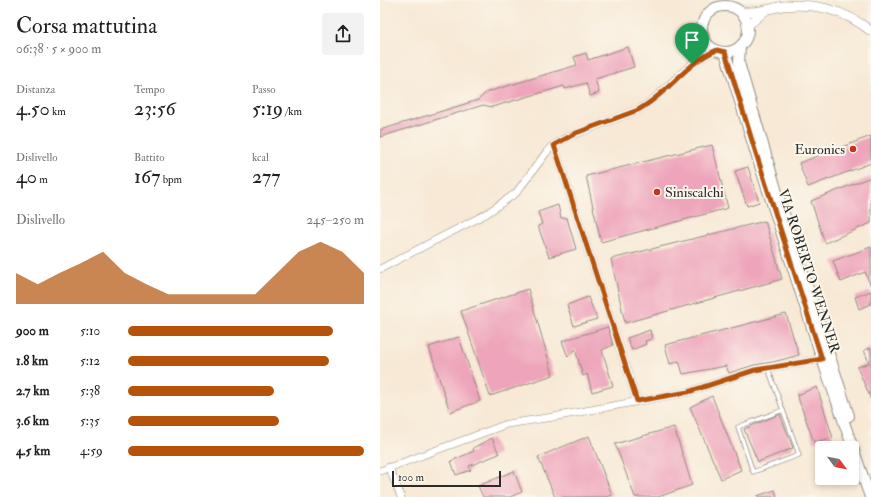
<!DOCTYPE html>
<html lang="it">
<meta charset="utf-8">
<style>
body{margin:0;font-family:"IM FELL Double Pica",serif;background:#f2f2f2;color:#202124;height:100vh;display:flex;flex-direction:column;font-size:15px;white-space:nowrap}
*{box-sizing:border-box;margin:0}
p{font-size:13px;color:#757577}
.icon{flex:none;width:22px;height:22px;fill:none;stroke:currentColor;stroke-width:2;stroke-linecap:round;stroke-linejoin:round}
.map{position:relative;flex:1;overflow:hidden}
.sheet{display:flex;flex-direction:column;background:#fff;width:380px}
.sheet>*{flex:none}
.needle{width:26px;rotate:122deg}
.controls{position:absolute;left:435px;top:441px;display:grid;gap:8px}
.controls a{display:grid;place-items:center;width:44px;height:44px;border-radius:4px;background:#fff;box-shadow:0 2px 6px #0003;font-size:20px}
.scale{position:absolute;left:12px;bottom:10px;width:109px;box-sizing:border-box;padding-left:4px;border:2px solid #2b2b2b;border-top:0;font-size:11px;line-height:14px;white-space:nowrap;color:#2b2b2b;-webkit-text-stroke:3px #fbf7ec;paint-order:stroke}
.pin{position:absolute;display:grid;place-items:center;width:34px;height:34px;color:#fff;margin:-41px -17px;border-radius:50% 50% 50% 0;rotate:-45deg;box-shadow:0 0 4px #0007}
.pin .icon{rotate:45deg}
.round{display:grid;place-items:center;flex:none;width:42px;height:42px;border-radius:4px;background:#f2f2f2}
.headline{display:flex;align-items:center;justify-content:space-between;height:68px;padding:0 16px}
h1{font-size:22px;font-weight:600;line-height:30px}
.stats{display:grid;grid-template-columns:repeat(3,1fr);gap:6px;height:68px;padding:4px 16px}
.stats div{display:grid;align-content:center}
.stats b{font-size:20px;font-weight:600}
.stats small{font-size:11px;font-weight:400}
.stats p{font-size:11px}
.chart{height:112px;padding:8px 16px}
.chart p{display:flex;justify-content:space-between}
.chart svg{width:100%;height:72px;margin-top:4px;fill:#b45309;opacity:.7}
ul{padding:0 16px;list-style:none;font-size:13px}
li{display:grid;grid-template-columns:64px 48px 1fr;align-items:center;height:30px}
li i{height:10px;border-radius:5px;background:#b45309}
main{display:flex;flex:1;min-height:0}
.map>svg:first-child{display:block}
.building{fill:#eea4ba}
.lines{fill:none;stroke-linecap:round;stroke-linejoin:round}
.service-casing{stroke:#918a80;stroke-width:5}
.minor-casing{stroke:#918a80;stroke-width:8}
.tertiary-casing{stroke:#918a80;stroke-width:10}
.secondary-casing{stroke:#918a80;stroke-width:12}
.service{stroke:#fff;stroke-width:3.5}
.minor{stroke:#fff;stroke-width:7}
.tertiary{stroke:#fff;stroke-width:9}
.secondary{stroke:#fff;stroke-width:10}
.route-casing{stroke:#fff;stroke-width:8}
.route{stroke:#b45309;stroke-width:5}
.poi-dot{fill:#c8321e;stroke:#fbf7ec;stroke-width:1.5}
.labels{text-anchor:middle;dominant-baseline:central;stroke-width:4;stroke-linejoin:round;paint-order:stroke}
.poi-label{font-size:14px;fill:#2b2b2b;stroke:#fbf7ec;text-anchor:end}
.street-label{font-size:14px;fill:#2b2b2b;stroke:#fbf7ec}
</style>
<main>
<section class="sheet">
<div class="headline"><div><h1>Corsa mattutina</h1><p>06:38 · 5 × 900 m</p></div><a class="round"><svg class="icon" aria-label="share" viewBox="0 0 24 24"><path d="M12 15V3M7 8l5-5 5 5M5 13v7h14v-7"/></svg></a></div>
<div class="stats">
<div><p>Distanza</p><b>4.50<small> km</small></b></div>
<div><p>Tempo</p><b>23:56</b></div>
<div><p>Passo</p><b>5:19<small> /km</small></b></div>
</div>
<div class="stats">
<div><p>Dislivello</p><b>40<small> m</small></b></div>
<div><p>Battito</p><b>167<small> bpm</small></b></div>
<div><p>kcal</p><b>277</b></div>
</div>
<div class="chart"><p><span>Dislivello</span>245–250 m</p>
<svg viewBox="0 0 160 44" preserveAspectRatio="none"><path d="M0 44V25L10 32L20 25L30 19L40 12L50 25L60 32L70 38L80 38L90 38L100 38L110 38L120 25L130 12L140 6L150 12L160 25V44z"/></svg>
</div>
<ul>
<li><b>900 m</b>5:10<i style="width:87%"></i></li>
<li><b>1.8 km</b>5:12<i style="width:85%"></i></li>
<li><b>2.7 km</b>5:38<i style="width:62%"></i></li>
<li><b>3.6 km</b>5:35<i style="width:64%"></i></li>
<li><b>4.5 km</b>4:59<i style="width:100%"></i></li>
</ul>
</section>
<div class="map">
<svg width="491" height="497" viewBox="0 0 491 497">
<rect width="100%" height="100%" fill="#fbf7ec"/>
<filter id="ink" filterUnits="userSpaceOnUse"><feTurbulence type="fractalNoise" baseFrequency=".025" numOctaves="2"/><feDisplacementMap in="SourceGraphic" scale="8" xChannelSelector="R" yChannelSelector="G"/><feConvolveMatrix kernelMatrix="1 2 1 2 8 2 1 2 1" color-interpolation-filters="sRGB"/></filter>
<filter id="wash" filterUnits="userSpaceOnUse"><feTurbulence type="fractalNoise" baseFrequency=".012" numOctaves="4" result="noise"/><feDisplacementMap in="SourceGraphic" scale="16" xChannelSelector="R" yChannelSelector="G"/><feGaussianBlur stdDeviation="0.9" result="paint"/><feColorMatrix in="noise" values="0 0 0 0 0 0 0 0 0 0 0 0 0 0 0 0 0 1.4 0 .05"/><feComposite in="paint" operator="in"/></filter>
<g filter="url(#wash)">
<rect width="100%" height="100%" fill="#f7e9d5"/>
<g id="blocks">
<!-- building -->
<path class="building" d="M 248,47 L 254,67 L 215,79 L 219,93 L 210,96 L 206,83 L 185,89 L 184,86 L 112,107 L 103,105 L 0,137 L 0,130 L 98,100 L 107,92 L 197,65 L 194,57 L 206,53 L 208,60 Z
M 491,136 L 491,163 L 428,187 L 419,163 Z
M 332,145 L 348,208 L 221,242 L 206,176 Z
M 368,167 L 379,202 L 367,206 L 355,171 Z
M 491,177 L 491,223 L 445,243 L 431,201 Z
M 178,205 L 181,218 L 187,218 L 196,249 L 169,257 L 158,226 L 162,224 L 158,212 Z
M 385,221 L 402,279 L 245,323 L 231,259 Z
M 491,247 L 491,286 L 485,272 L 461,282 L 453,261 Z
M 148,289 L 173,375 L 110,396 L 81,311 Z
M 491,291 L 491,304 L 479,309 L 475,297 Z
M 208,297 L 217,319 L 194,326 L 187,305 Z
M 406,314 L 419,355 L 393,362 L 374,365 L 349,373 L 346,366 L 303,374 L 299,361 L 290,364 L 285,345 Z
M 228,327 L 233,345 L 222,350 L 233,386 L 212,392 L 207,374 L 203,376 L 195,349 L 188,357 L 182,341 Z
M 270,330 L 272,339 L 265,341 L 266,344 L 252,350 L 247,338 Z
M 79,337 L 100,401 L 70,412 L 49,347 Z
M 491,348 L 491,399 L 477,367 L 489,363 L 484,350 Z
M 437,387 L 453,438 L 434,442 L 417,395 Z
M 332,396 L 361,470 L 341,479 L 310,407 Z
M 400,414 L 413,448 L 378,462 L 364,429 Z
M 294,427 L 312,485 L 278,497 L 255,497 L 235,444 Z
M 209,436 L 232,495 L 226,497 L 175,497 L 158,457 Z
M 112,438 L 119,454 L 89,466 L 91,470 L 76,475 L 71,461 L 94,451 L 93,448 Z
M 134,471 L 142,492 L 130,497 L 103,497 L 98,486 Z
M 395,490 L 397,497 L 378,497 L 377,496 Z"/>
</g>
</g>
<g filter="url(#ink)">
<use href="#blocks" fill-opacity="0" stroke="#918a80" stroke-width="1"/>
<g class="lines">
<!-- service casing -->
<g class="service-casing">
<path id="service" d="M 388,368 C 398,397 409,426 419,455 L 373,472 L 358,427 L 403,410"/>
</g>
<!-- minor casing -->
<g class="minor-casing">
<path id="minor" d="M 313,62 L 320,50 L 323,36
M 174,145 L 257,401
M 0,269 L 106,214 L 136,193 L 166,153 L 171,147 L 187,137 L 258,110 C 280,98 293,78 313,64 C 320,58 329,54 337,50
M 9,467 L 21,497
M 0,471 L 127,424 L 173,417 L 308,392 L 375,370 L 442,359"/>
</g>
<!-- tertiary casing -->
<g class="tertiary-casing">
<path id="tertiary" d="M 360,12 C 368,12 377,12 385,10 C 391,9 397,7 403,6 C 437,3 464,10 491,31
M 367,26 L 386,10"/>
</g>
<!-- secondary casing -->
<g class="secondary-casing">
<path id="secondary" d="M322 29a23 23 0 1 1 46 0a23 23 0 1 1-46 0Z
M 360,46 L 359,63 L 396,189 L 469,416
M 345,52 L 374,147 L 442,359 L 490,497"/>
</g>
<!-- service -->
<use href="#service" class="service"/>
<!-- minor -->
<use href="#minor" class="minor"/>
<!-- tertiary -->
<use href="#tertiary" class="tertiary"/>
<!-- secondary -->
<use href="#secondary" class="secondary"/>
</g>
</g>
<g class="lines" filter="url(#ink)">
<!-- route casing -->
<g class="route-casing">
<path id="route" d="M 337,50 L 345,52 L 374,147 L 442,359 L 375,370 L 308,392 L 257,401 L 174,145 L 196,133 L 258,110 C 289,93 304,64 337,50 Z"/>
</g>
<!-- route -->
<use href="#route" class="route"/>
</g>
<!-- markers -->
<g class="poi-dot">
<circle cx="473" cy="149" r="4"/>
<circle cx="277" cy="192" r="4"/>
</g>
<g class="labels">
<!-- poi labels -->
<g class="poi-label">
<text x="465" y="149">Euronics</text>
<text x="285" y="192" text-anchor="start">Siniscalchi</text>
</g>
<!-- street labels -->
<g class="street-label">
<text transform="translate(429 271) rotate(72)">VIA ROBERTO WENNER</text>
</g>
</g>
</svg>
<div class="controls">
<a><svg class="needle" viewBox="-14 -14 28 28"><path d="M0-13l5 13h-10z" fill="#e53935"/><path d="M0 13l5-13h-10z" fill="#757577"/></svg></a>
</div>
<div class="scale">100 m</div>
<div class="pin" style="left:312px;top:64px;background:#1e9e55"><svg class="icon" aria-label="arrive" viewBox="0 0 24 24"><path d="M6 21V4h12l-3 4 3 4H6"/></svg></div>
</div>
</main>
